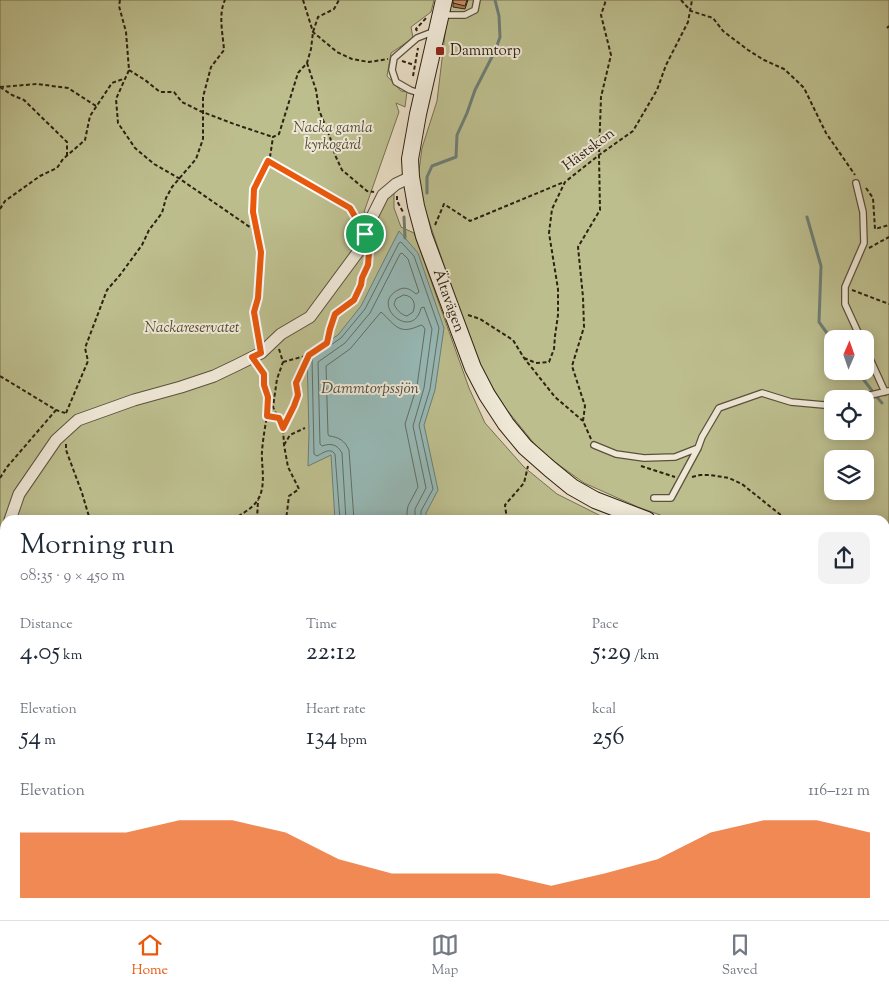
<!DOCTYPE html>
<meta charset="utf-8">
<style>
body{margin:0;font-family:"Sorts Mill Goudy",serif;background:#f2f2f3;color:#1f2937;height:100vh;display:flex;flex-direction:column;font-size:19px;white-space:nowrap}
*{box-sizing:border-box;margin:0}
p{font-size:16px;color:#747a83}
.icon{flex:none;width:28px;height:28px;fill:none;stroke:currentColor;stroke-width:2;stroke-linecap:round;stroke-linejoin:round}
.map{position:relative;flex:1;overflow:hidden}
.side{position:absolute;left:0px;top:515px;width:890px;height:405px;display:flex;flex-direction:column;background:#fff;border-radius:15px 15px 0 0;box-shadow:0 2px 12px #0003}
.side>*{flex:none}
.needle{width:32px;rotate:2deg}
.fabs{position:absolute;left:824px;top:330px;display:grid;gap:10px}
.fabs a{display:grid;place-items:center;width:50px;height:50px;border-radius:10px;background:#fff;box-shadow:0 2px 12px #0003;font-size:25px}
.pin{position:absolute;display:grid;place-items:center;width:42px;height:42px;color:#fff;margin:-21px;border:2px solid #fff;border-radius:50%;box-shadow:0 1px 5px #0007}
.round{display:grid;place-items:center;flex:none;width:52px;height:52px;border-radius:10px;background:#f2f2f3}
.headline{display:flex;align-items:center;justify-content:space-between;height:85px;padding:0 20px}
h1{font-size:28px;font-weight:600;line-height:38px}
.stats{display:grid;grid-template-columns:repeat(3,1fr);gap:8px;height:85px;padding:5px 20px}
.stats div{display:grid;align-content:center}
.stats b{font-size:25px;font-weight:600}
.stats small{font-size:14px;font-weight:400}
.stats p{font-size:14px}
.chart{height:140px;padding:10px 20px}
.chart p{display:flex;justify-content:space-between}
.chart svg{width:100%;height:90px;margin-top:5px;fill:#ea580c;opacity:.7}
.menu{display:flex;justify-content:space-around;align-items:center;height:70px;border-top:1px solid #e0e1e3;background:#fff;font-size:14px;color:#747a83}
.menu a{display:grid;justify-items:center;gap:2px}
.menu .selected{color:#ea580c}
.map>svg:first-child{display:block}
.green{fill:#bdbe8e;stroke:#767050;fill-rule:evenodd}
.water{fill:#97bab8;stroke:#6d7d75}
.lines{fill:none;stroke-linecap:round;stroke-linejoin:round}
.shore{stroke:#626e64;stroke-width:1}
.stream{stroke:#6d7d75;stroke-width:3}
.lane-casing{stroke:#5c503d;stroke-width:8}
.street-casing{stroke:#5c503d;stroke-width:13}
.secondary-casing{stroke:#2e2211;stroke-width:18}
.path{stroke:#2e2211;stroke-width:2;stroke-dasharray:4 2.5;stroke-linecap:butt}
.lane{stroke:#efe8d7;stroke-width:5.5}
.street{stroke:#efe8d7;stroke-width:11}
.secondary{stroke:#efe8d7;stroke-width:16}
.wall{fill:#ab7855;stroke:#2e2211}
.building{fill:#c78b63;stroke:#2e2211}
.route-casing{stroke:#fff;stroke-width:10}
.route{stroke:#ea580c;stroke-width:6}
.poi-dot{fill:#8f2418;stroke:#efe8d7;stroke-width:2}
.labels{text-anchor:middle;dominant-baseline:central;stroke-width:4;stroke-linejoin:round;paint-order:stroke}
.poi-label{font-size:15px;fill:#2e2211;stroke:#efe8d7;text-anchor:start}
.park-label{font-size:15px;font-style:italic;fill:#524930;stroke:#efe8d7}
.street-label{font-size:15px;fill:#2e2211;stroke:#efe8d7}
.water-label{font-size:16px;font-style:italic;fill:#4e5043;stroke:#efe8d7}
</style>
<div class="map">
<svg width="889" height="920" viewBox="0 0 889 920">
<rect width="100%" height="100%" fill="#e7dbc2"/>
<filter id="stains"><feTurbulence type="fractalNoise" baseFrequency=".004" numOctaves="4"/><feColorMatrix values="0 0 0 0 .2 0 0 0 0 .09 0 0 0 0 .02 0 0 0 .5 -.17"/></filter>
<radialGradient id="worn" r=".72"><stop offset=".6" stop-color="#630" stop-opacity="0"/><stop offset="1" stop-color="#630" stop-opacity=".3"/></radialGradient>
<!-- green -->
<path class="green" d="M 0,0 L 434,0 L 431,12 L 411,27 L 413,38 L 391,53 L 387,76 L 401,91 L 407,92 L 405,107 L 396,103 L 399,112 L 364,212 L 367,214 L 394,183 L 394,208 L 401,227 L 414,233 L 469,388 L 485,423 L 524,467 L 557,494 L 609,520 L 5,520 L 5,915 L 885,915 L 885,659 L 889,663 L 889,920 L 0,920 Z
M 450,0 L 889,0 L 889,629 L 885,626 L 885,520 L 674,520 L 638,507 L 584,483 L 541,452 L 507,410 L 478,365 L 417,186 L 422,148 L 437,101 L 448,9 ZM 832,339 L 865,339 L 865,371 L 832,371 ZM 832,399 L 865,399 L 865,431 L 832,431 ZM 832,459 L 865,459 L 865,491 L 832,491 Z"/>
<!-- water -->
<path class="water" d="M 399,231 L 418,253 L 444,328 L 435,390 L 424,425 L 438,490 L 426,513 L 426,520 L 335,520 L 331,455 L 308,466 L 309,433 L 307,355 L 338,335 L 361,306 Z
M 325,915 L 558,915 L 560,920 L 326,920 Z"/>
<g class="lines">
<!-- shore -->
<path class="shore" d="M 404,295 C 414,296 416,304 413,312 L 407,316 C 401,315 396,309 394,304 L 396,299 Z
M 340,520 L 335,454 C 330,447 323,453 317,456 L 314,454 L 312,358 L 341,338 L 365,309 L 399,243 L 401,242 L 414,256 L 439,328 L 430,389 L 419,425 L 433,489 L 421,511 L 421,520
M 346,520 L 342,453 C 337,444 331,443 322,446 L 320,444 L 318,362 L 345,343 L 370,313 L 400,254 L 402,253 L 408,259 L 419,292 L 416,294 C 410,289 405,286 398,290 C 369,305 413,342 421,308 L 424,307 L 432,329 L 424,388 L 413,426 L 426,488 L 415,509 L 415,520
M 354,520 L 349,450 C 345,441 339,437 329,436 L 328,434 L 326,366 L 350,349 L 381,312 C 396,325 398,336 421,325 L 423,326 L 425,329 L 417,386 L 405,424 L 418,487 L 408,506 L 407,512 L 407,520"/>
<!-- stream -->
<path class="stream" d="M 427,193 L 427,177 L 432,166 L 456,157 L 457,135 L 467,113 L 475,90 L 495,51 L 500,37 L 499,16 L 495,0
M 404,217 L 405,238
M 807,217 L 821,266 L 819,322 L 832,340
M 857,371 L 873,392
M 876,396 L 882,403"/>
<!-- lane casing -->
<g class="lane-casing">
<path id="lane" d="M 441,15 L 465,15 L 475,10 L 477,0
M 422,94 L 410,90 L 396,82 L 392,70 L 394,58 L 417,38 L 435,31
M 856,183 L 863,212 L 864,243 L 845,287 L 845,304 L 861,339
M 865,348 L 885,392
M 854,399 L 888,391
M 594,445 L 616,454 L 644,458 L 675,457 L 698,448
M 654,498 L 671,498 L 698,448 L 702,437 L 719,408 L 762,393 L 791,402 L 824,405 L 832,403"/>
</g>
<!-- street casing -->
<g class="street-casing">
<path id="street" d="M 10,520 L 19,494 L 56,440 L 78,420 L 134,400 L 181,387 L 214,376 L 237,365 L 261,353 L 281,334 L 310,317 L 358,252 L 372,217 L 383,195 L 396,184 L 411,177
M 0,597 L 3,580 L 2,541 L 5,533"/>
</g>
<!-- secondary casing -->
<g class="secondary-casing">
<path id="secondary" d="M 444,0 L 418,114 L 410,159 L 411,177 L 416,206 L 424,236 L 473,368 L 487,395 L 506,424 L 525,447 L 550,469 L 572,487 L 595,500 L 647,520
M 885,642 L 889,645"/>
</g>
<!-- path -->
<path class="path" d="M 120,0 L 119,6 L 126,32 L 129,70 L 116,99 L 118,123 L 135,148 L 154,164 L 180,179 L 257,232
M 303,0 L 313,32 L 337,52 L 352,59 L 369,62 L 388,59
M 681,0 L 691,11 L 713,18 L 723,31 L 748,50 L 764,60 L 784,69 L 797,81 L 804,88 L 826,133 L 855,175
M 887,28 L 889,26
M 417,31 L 416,29 L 427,17
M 402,61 L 414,65
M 307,63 L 316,90 L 319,110 L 330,137 L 335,155 L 342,170 L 367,191 L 374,192
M 129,70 L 145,80 L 160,92 L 174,92 L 182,102 L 200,111 L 234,124 L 273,137
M 413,76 L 418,48
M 0,87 L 37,84 L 68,88 L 96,106
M 0,87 L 12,95 L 24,100 L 67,142 L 67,155
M 268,161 L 350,208 L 359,224
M 866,188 L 873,198 L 875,229 L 889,225
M 397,196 L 397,201 L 403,212
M 0,209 L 5,201 L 40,176 L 57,168 L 63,159 L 85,140 L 90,116 L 112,83 L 123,79
M 435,225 L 444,204 L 470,221 L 564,182
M 869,248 L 889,237
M 852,290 L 889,304
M 468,315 L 480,319 L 513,340 L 524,358 L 555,397 L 583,421
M 259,340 L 254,312 L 258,298 L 261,252 L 253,212 L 254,189 L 270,157 L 273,137 L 279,134 L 298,73 L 307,63 L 311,49 L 313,32 L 318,17 L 334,9 L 339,0
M 279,349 L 283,362 L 277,379 L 273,407 L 283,428 L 284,445 L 288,467 L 299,489 L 289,496 L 286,520
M 524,358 L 536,363 L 549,362 L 554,349 L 555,336 L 558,315 L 558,289 L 549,233 L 552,209 L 565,182 L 599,155 L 633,131 L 657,90 L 666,65 L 688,22 L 692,0
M 283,362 L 309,355 L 327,343 L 329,329 L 335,314 L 353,300 L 361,285 L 362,278 L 368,265 L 369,255
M 258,366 L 264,374 L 264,385 L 268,397 L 267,416 L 279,418
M 0,376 L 56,410 L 65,413
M 66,413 L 88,361 L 85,348 L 107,290 L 120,275 L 142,245 L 149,230 L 162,213 L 166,198 L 172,187 L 196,159 L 203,139 L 203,97 L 211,67 L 224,50 C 223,35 218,14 225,0
M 283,428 L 294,406 L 298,395 L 296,383 L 309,355
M 591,439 L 583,421 L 585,406 L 572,366 L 584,327 L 583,297 L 578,247 L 600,210 L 599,155 L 601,97 L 611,55 L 601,15 L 606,0
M 66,444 L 66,450 L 82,493 L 90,520
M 284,445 L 290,435 L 305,428
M 641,466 L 675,477
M 692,477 L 700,475 L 710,475 L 729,478 L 742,484 L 787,520
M 0,478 L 7,467 L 56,410
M 233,520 C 241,514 252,509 257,501 C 267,487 261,466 262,451 C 263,439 265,427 267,416
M 257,520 L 258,500
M 507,520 L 505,505 L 524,483 L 528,466
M 885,571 L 889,576
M 0,804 L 5,810
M 0,820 L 5,822
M 84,915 L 89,920
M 219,915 L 224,916 L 224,920
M 283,915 L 283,920
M 592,915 L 595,920
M 141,920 L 145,915"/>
<!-- lane -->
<use href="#lane" class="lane"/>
<!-- street -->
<use href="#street" class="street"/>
<!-- secondary -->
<use href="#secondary" class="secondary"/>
</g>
<!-- wall -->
<path class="wall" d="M 453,0 L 468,0 L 465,9 L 453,7 Z"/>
<!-- building -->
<path class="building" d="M 453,0 L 467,0 L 465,6 L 453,3 Z"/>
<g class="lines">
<!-- route casing -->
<g class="route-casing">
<path id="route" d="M 268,161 L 350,208 L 365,234 L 370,240 L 368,265 L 362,278 L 361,285 L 354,300 L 335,314 L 330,329 L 327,343 L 309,355 L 296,383 L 298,395 L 294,406 L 283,428 L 279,418 L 267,416 L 268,397 L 264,385 L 264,374 L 252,357 L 261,353 L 254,312 L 258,298 L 261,252 L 253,212 L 254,189 Z"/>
</g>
<!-- route -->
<use href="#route" class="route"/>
</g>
<!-- markers -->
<rect class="poi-dot" x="435" y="46" width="10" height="10" rx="2.5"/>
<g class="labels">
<!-- poi labels -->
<g class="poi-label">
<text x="450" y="51">Dammtorp</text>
</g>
<!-- park labels -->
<g class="park-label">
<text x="333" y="128">Nacka gamla<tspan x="333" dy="17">kyrkogård</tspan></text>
<text x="192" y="328">Nackareservatet</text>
</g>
<!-- street labels -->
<g class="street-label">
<text transform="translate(589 150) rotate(-37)">Hästskon</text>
<text transform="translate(448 301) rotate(70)">Ältavägen</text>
</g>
<!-- water labels -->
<g class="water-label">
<text x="370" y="389">Dammtorpssjön</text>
</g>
</g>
<rect width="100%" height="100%" filter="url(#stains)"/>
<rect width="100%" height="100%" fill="url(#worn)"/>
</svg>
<div class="fabs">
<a><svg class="needle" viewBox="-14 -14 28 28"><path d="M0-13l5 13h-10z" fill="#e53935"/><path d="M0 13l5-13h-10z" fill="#747a83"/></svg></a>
<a><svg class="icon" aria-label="locate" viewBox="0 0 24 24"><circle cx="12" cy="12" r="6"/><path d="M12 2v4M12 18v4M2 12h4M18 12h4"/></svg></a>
<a><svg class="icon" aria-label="layers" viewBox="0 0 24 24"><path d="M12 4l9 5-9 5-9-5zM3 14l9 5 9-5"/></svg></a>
</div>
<div class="pin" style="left:365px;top:234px;background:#1e9e55"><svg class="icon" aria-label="arrive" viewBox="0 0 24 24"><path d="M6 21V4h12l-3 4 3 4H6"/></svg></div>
<section class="side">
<div class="headline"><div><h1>Morning run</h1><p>08:35 · 9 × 450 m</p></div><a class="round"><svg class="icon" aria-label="share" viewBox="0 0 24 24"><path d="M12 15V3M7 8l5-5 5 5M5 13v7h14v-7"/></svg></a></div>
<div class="stats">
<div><p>Distance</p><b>4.05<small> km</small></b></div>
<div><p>Time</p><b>22:12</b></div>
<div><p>Pace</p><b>5:29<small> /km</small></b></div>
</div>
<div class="stats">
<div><p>Elevation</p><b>54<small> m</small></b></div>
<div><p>Heart rate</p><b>134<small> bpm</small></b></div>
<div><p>kcal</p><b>256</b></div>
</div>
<div class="chart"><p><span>Elevation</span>116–121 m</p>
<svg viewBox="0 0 160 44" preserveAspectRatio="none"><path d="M0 44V12L10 12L20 12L30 6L40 6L50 12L60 25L70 32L80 32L90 32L100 38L110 32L120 25L130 12L140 6L150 6L160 12V44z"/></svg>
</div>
</section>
</div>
<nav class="menu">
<a class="selected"><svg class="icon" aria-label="home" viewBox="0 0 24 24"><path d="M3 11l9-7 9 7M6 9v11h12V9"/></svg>Home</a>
<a><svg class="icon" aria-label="map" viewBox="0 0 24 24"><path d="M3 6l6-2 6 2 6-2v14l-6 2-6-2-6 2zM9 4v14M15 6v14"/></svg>Map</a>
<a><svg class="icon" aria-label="saved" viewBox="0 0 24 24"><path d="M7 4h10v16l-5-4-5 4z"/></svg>Saved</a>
</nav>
